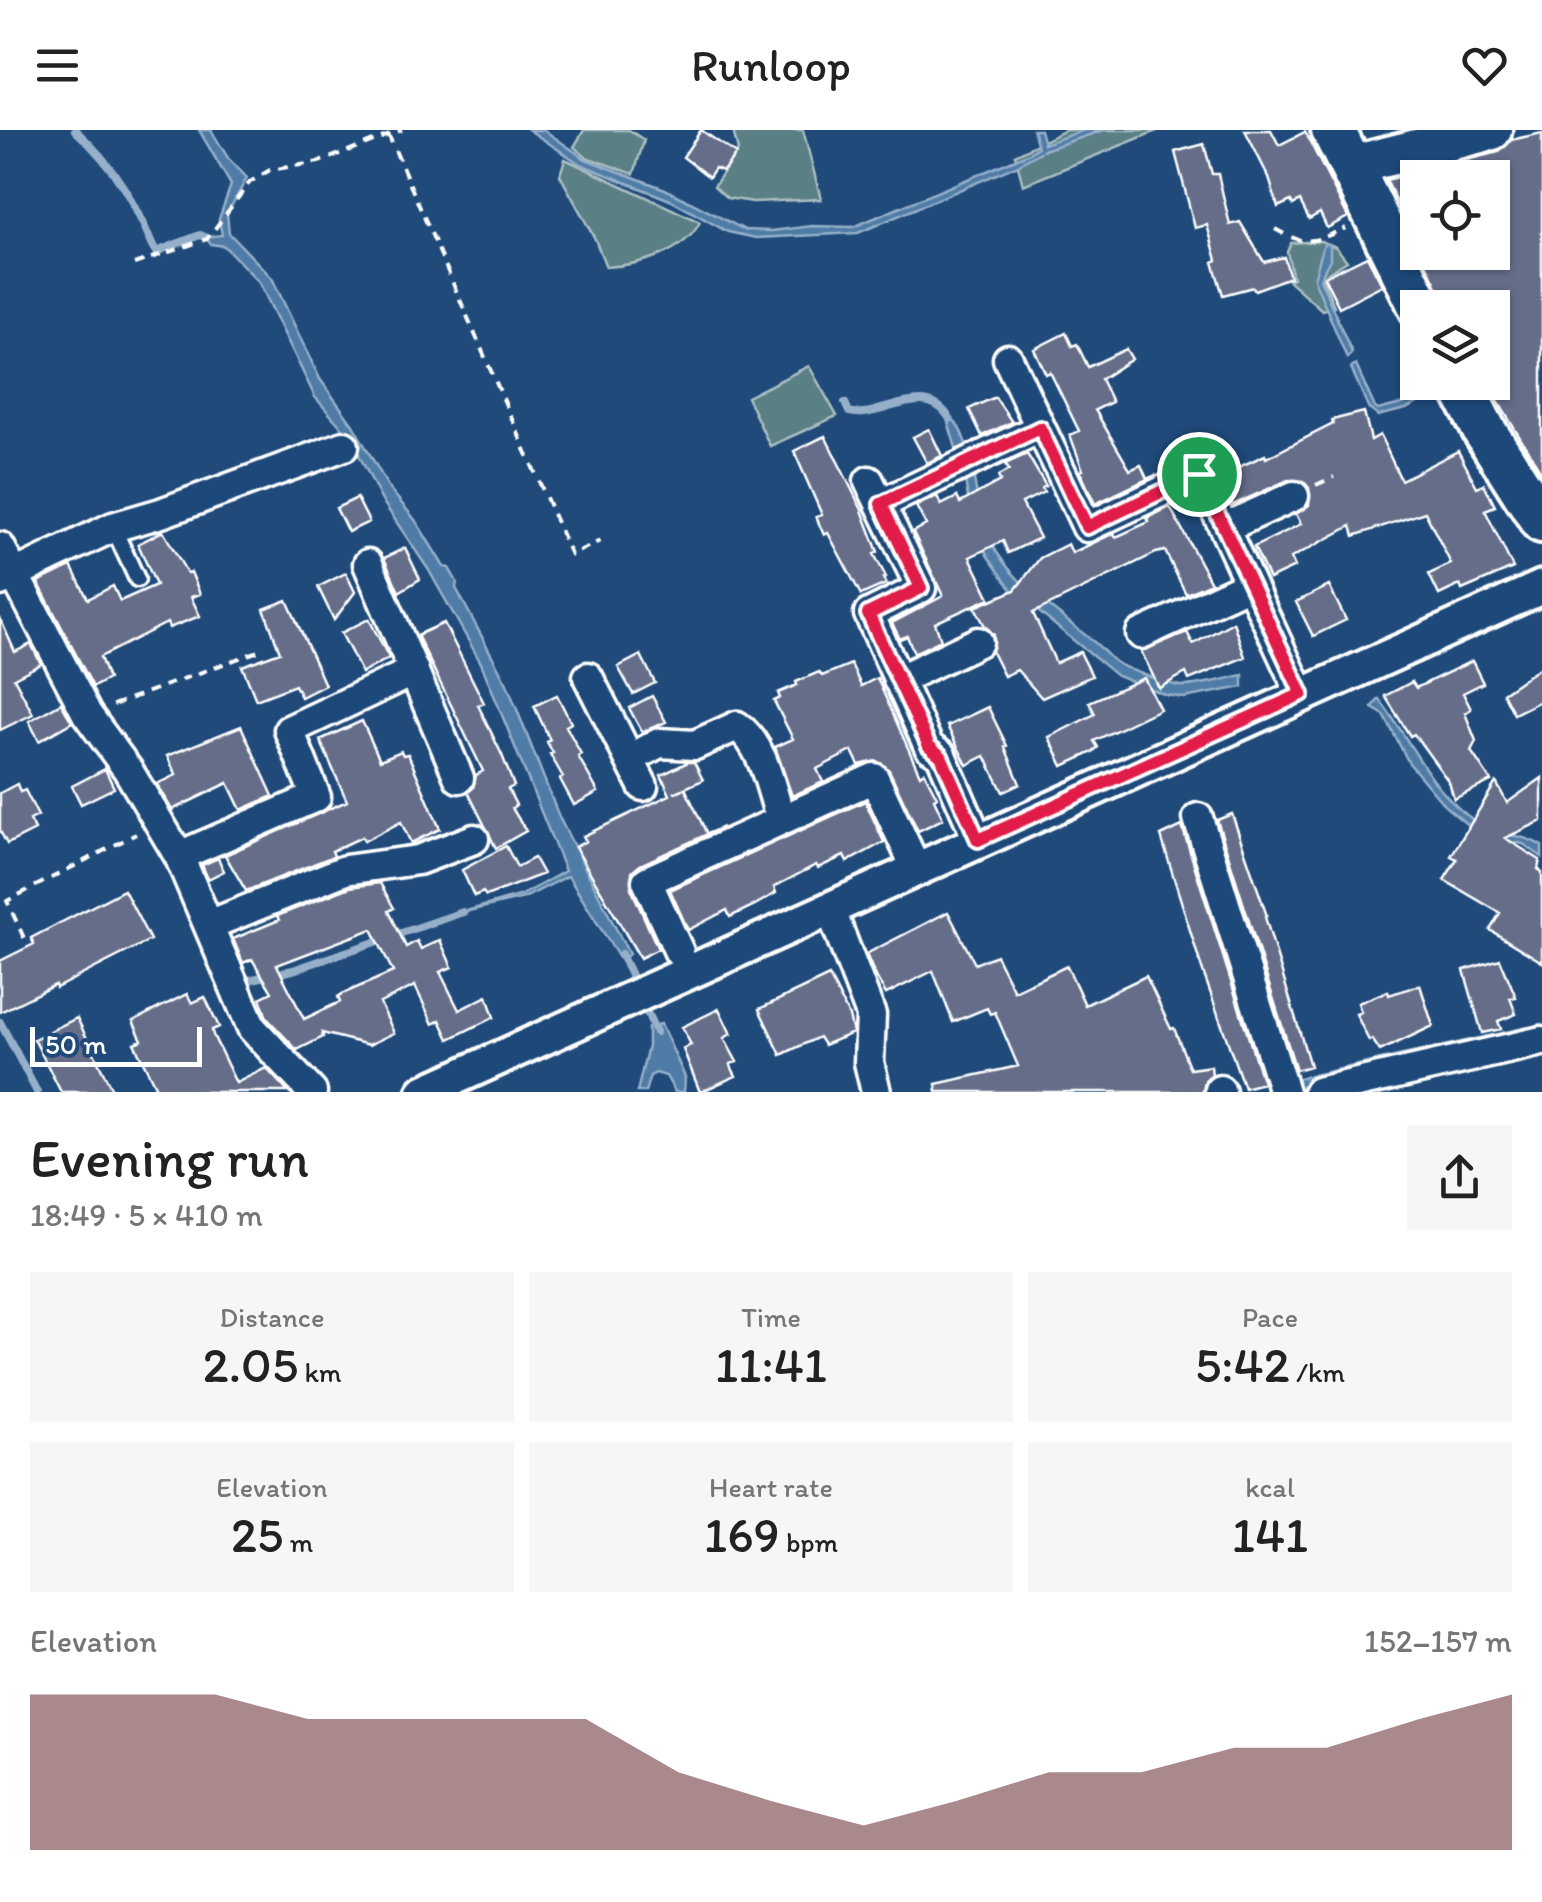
<!DOCTYPE html>
<meta charset="utf-8">
<style>
body{margin:0;font-family:Itim,sans-serif;background:#f6f6f6;color:#222;height:100vh;display:flex;flex-direction:column;font-size:38px;white-space:nowrap}
*{box-sizing:border-box;margin:0}
p{font-size:32px;color:#767676}
.icon{flex:none;width:55px;height:55px;fill:none;stroke:currentColor;stroke-width:2;stroke-linecap:round;stroke-linejoin:round}
.map{position:relative;height:962px;overflow:hidden}
.drawer{display:flex;flex-direction:column;background:#fff;flex:1}
.drawer>*{flex:none}
.fabs{position:absolute;left:1400px;top:30px;display:grid;gap:20px}
.fabs a{display:grid;place-items:center;width:110px;height:110px;border-radius:0px;background:#fff;box-shadow:0 2px 8px #0004;font-size:50px}
.scale{position:absolute;left:30px;bottom:25px;width:172px;box-sizing:border-box;padding-left:10px;border:5px solid #fff;border-top:0;font-size:28px;line-height:35px;white-space:nowrap;color:#fff;-webkit-text-stroke:8px #1f4a7a;paint-order:stroke}
.pin{position:absolute;display:grid;place-items:center;width:85px;height:85px;color:#fff;margin:-42px;border:5px solid #fff;border-radius:50%;box-shadow:0 2px 10px #0007}
.round{display:grid;place-items:center;flex:none;width:105px;height:105px;border-radius:0px;background:#f6f6f6}
.summary{display:flex;align-items:center;justify-content:space-between;height:170px;padding:0 30px}
h1{font-size:55px;font-weight:600;line-height:75px}
.stats{display:grid;grid-template-columns:repeat(3,1fr);gap:15px;height:170px;padding:10px 30px}
.stats div{display:grid;align-content:center;border-radius:0px;background:#f6f6f6;text-align:center}
.stats b{font-size:50px;font-weight:600}
.stats small{font-size:28px;font-weight:400}
.stats p{font-size:28px}
.chart{height:280px;padding:20px 30px}
.chart p{display:flex;justify-content:space-between}
.chart svg{width:100%;height:180px;margin-top:10px;fill:#85585c;opacity:.7}
header{display:flex;justify-content:space-between;align-items:center;height:130px;padding:0 30px;background:#fff;font-size:45px;font-weight:600}
.map>svg:first-child{display:block}
.green{fill:#5a7f84;stroke:#acbfc2;stroke-width:2.5}
.water{fill:#507ba6;stroke:#96b0ca;stroke-width:2.5}
.lines{fill:none;stroke-linecap:round;stroke-linejoin:round}
.stream{stroke:#96b0ca;stroke-width:8}
.building{fill:#656d89;stroke:#fff;stroke-width:2.5;fill-rule:evenodd}
.service-casing{stroke:#fff;stroke-width:21}
.minor-casing{stroke:#fff;stroke-width:35}
.tertiary-casing{stroke:#fff;stroke-width:40}
.secondary-casing{stroke:#fff;stroke-width:45}
.primary-casing{stroke:#fff;stroke-width:50}
.path{stroke:#fff;stroke-width:4;stroke-dasharray:10 8;stroke-linecap:butt}
.service{stroke:#1f4a7a;stroke-width:14}
.minor{stroke:#1f4a7a;stroke-width:28}
.tertiary{stroke:#1f4a7a;stroke-width:32}
.secondary{stroke:#1f4a7a;stroke-width:38}
.primary{stroke:#1f4a7a;stroke-width:42}
.route-casing{stroke:#fff;stroke-width:20}
.route{stroke:#e11d48;stroke-width:12}
</style>
<header><svg class="icon" aria-label="menu" viewBox="0 0 24 24"><path d="M4 6h16M4 12h16M4 18h16"/></svg>Runloop<svg class="icon" aria-label="heart" viewBox="0 0 24 24"><path d="M12 20l-8-8c-3-5 5-10 8-4 3-6 11-1 8 4z"/></svg></header>
<div class="map">
<svg width="1542" height="962" viewBox="0 0 1542 962">
<rect width="100%" height="100%" fill="#1f4a7a"/>
<filter id="ink" filterUnits="userSpaceOnUse"><feTurbulence type="fractalNoise" baseFrequency=".01" numOctaves="2"/><feDisplacementMap in="SourceGraphic" scale="20" xChannelSelector="R" yChannelSelector="G"/><feConvolveMatrix kernelMatrix="1 2 1 2 8 2 1 2 1" color-interpolation-filters="sRGB"/></filter>
<g filter="url(#ink)">
<!-- green -->
<path class="green" d="M 584,0 L 629,0 L 644,10 L 634,44 L 586,27 L 574,17 Z
M 733,0 L 803,0 L 821,69 L 753,72 L 727,68 L 714,56 L 738,21 Z
M 1066,0 L 1159,0 L 1023,55 L 1015,25 Z
M 565,29 L 700,92 C 684,124 638,135 606,137 L 595,109 L 560,45 Z
M 1321,111 L 1336,117 L 1347,131 L 1322,147 L 1334,176 L 1322,180 L 1288,150 L 1293,148 L 1287,122 L 1291,113 Z
M 809,236 L 837,286 L 770,316 L 747,267 Z"/>
<!-- water -->
<path class="water" d="M 199,0 L 211,0 L 228,28 L 247,48 L 227,84 L 229,103 L 272,148 L 320,249 L 353,295 L 389,358 L 416,391 L 444,437 L 449,438 L 457,452 L 456,458 L 507,554 L 559,687 L 629,824 L 621,831 L 568,746 L 524,768 L 456,784 L 522,765 L 565,741 L 481,533 L 428,439 L 381,369 L 350,307 L 315,267 L 259,152 L 224,116 L 211,114 L 205,107 L 222,105 L 219,89 L 231,55 Z
M 529,0 L 544,0 L 585,29 L 665,59 L 745,100 L 771,101 L 812,96 L 853,97 L 1030,23 L 1038,17 L 1033,0 L 1040,0 L 1044,14 L 1085,0 L 1104,0 L 1044,20 L 1016,36 L 858,103 L 756,108 L 728,102 L 670,70 L 580,34 Z
M 1324,114 L 1330,114 L 1330,129 L 1320,149 L 1352,223 L 1347,228 L 1314,149 Z
M 1356,235 L 1375,278 L 1378,280 L 1405,273 L 1431,260 L 1433,265 L 1406,279 L 1378,286 L 1369,279 L 1351,238 Z
M 945,282 C 974,300 973,365 984,396 C 1002,448 1054,479 1094,512 C 1102,518 1108,528 1117,533 C 1126,539 1173,556 1182,556 C 1201,556 1223,549 1243,545 L 1243,557 L 1184,568 L 1166,565 L 1117,546 L 1012,460 L 987,425 L 972,392 L 964,344 Z
M 1379,569 C 1413,612 1432,667 1483,696 C 1501,706 1524,704 1542,716 L 1542,727 L 1523,714 L 1481,706 L 1446,677 L 1409,633 L 1384,585 L 1372,578 Z
M 661,894 L 685,947 L 684,962 L 675,962 L 666,946 L 656,943 L 650,946 L 645,962 L 637,962 L 648,916 L 648,897 Z
M 1542,894 L 1542,906 L 1294,961 L 1291,950 Z"/>
<g class="lines">
<!-- stream -->
<path class="stream" d="M 75,0 C 117,38 133,71 156,122 L 200,105 L 205,107
M 845,273 L 849,282 C 880,291 925,248 950,289
M 621,824 L 636,856
M 248,850 L 293,840 L 463,782
M 643,874 L 656,902
M 0,892 L 37,962"/>
</g>
<!-- building -->
<path class="building" d="M 701,0 L 736,24 L 723,41 L 715,38 L 709,47 L 683,27 Z
M 1245,0 L 1271,0 L 1279,15 L 1305,2 L 1348,87 L 1327,98 L 1320,83 L 1309,89 L 1300,71 L 1293,75 L 1291,71 L 1278,77 L 1269,48 Z
M 1542,3 L 1542,344 L 1491,260 L 1492,178 L 1446,178 L 1421,122 L 1492,122 L 1492,48 L 1418,48 L 1418,114 L 1386,50 L 1498,22 L 1511,10 Z
M 1204,14 L 1212,44 L 1218,44 L 1230,95 L 1240,92 L 1264,132 L 1284,127 L 1290,147 L 1255,160 L 1253,157 L 1223,165 L 1213,132 L 1217,130 L 1207,95 L 1195,98 L 1175,22 Z
M 1367,126 L 1382,155 L 1339,177 L 1324,147 Z
M 1066,203 L 1072,216 L 1077,214 L 1088,237 L 1126,219 L 1132,229 L 1101,249 L 1112,272 L 1095,280 L 1130,340 L 1141,335 L 1147,349 L 1156,345 L 1095,374 L 1080,341 L 1083,340 L 1070,305 L 1079,301 L 1050,242 L 1046,244 L 1034,219 Z
M 995,267 L 1012,292 L 982,306 L 969,279 Z
M 1364,282 L 1371,310 L 1380,305 L 1401,350 L 1458,321 L 1477,357 L 1484,354 L 1495,376 L 1485,380 L 1513,438 L 1462,460 L 1460,455 L 1439,465 L 1429,444 L 1451,434 L 1425,382 L 1354,406 L 1351,396 L 1291,428 L 1295,437 L 1269,449 L 1254,417 L 1301,394 L 1296,384 L 1309,375 L 1309,358 L 1303,351 L 1288,350 L 1233,375 L 1219,346 L 1265,325 L 1266,328 L 1333,294 L 1332,290 Z
M 929,299 L 942,326 L 927,333 L 913,307 Z
M 825,306 L 862,380 L 878,422 L 874,424 L 886,447 L 883,448 L 886,454 L 861,465 L 828,403 L 824,405 L 816,387 L 822,385 L 794,321 Z
M 1027,324 L 1046,356 L 1042,358 L 1044,362 L 1022,373 L 1040,408 L 1008,423 L 1003,411 L 970,427 L 990,468 L 935,493 L 941,510 L 914,523 L 907,506 L 900,509 L 892,493 L 943,466 L 913,402 L 926,395 L 916,376 L 937,366 L 941,375 L 957,367 L 960,373 L 1000,351 L 998,346 L 1009,340 L 1005,334 Z
M 357,368 L 369,392 L 348,402 L 336,378 Z
M 1170,377 L 1211,453 L 1186,464 L 1165,421 L 1156,423 L 1033,483 L 1056,533 L 1080,522 L 1092,546 L 1042,568 L 1017,540 L 1004,546 L 992,522 L 994,505 L 985,496 L 975,477 L 1015,460 L 1040,428 L 1068,414 L 1072,423 L 1114,403 L 1116,407 L 1149,392 L 1147,388 Z
M 163,401 L 187,443 L 191,442 L 200,464 L 191,467 L 200,486 L 169,498 L 167,493 L 100,527 L 108,549 L 93,557 L 38,452 L 71,436 L 88,469 L 113,456 L 120,471 L 156,455 L 138,414 Z
M 405,418 L 420,449 L 399,462 L 384,428 Z
M 346,443 L 355,462 L 334,490 L 318,457 Z
M 1329,456 L 1346,490 L 1313,506 L 1296,472 Z
M 287,470 L 325,555 L 301,567 L 295,555 L 256,570 L 242,536 L 280,522 L 264,479 Z
M 0,488 L 15,522 L 31,514 L 41,534 L 14,548 L 33,584 L 0,600 Z
M 369,489 L 389,528 L 362,543 L 341,503 Z
M 1233,492 L 1245,527 L 1189,550 L 1186,543 L 1159,558 L 1141,521 L 1187,502 L 1193,514 Z
M 444,493 L 484,573 L 478,575 L 502,625 L 514,656 L 508,659 L 516,675 L 512,678 L 526,701 L 496,718 L 468,662 L 473,658 L 476,645 L 483,641 L 417,505 Z
M 641,525 L 655,553 L 633,564 L 618,537 Z
M 1472,531 L 1483,553 L 1463,563 L 1471,579 L 1465,583 L 1476,611 L 1471,621 L 1491,651 L 1454,669 L 1449,652 L 1414,604 L 1410,606 L 1385,566 L 1412,552 L 1416,558 Z
M 851,534 L 861,556 L 877,548 L 920,645 L 924,642 L 937,667 L 934,669 L 943,689 L 918,701 L 889,640 L 877,631 L 859,635 L 852,621 L 817,639 L 823,652 L 792,666 L 775,617 L 793,609 L 774,571 L 780,568 L 778,563 L 797,555 L 796,552 L 819,542 L 822,546 Z
M 1542,536 L 1542,570 L 1514,584 L 1503,563 Z
M 1144,548 L 1160,579 L 1094,611 L 1098,617 L 1093,622 L 1063,636 L 1049,607 L 1095,584 L 1089,572 Z
M 557,565 L 571,593 L 566,596 L 581,624 L 578,626 L 598,662 L 574,675 L 560,649 L 563,647 L 550,624 L 553,623 L 547,612 L 550,610 L 534,576 Z
M 652,566 L 666,592 L 642,602 L 629,578 Z
M 61,573 L 72,592 L 39,611 L 29,591 Z
M 988,577 L 1007,616 L 1005,617 L 1020,654 L 1003,662 L 985,626 L 967,635 L 947,596 Z
M 362,591 L 380,630 L 401,621 L 403,625 L 408,624 L 440,699 L 411,713 L 401,692 L 364,711 L 362,707 L 332,721 L 334,726 L 246,761 L 225,725 L 347,671 L 320,610 Z
M 241,596 L 273,666 L 241,680 L 228,653 L 172,680 L 157,654 L 176,645 L 167,626 Z
M 688,632 L 694,632 L 703,650 L 674,663 L 685,658 L 707,704 L 723,697 L 640,735 L 632,742 L 631,758 L 658,819 L 640,828 L 575,717 L 586,711 L 583,706 L 670,665 L 661,645 Z
M 105,639 L 114,658 L 81,674 L 72,656 Z
M 1542,648 L 1542,691 L 1505,708 L 1540,730 L 1538,739 L 1542,742 L 1542,832 L 1490,800 L 1500,783 L 1444,750 L 1457,729 L 1451,726 L 1496,652 L 1507,673 Z
M 17,654 L 20,662 L 25,660 L 38,686 L 30,690 L 35,700 L 7,714 L 0,701 L 0,663 Z
M 865,671 L 884,712 L 847,732 L 844,726 L 818,738 L 816,735 L 774,757 L 776,763 L 755,775 L 730,787 L 727,780 L 688,800 L 670,760 Z
M 1232,684 L 1267,786 L 1265,787 L 1310,936 L 1296,940 L 1217,690 Z
M 1182,696 L 1263,953 L 1244,958 L 1202,839 L 1161,706 Z
M 506,716 L 517,737 L 534,728 L 543,744 L 486,766 L 483,762 L 474,766 L 462,740 Z
M 218,728 L 224,741 L 208,749 L 202,735 Z
M 380,753 L 394,778 L 389,781 L 406,817 L 417,811 L 421,819 L 440,810 L 452,837 L 440,842 L 459,880 L 487,866 L 494,887 L 449,909 L 440,890 L 433,894 L 415,856 L 380,873 L 394,903 L 369,915 L 322,903 L 323,907 L 297,920 L 267,888 L 260,868 L 272,862 L 252,829 L 243,833 L 233,809 L 279,790 L 277,786 L 350,757 ZM 372,799 L 393,842 L 342,864 L 338,867 L 340,872 L 304,889 L 277,835 Z
M 124,760 L 150,810 L 56,858 L 55,855 L 0,882 L 0,831 L 34,814 L 31,808 Z
M 948,782 L 975,834 L 996,825 L 1014,861 L 1067,836 L 1085,875 L 1146,846 L 1171,899 L 1174,898 L 1190,939 L 1211,936 L 1212,945 L 1205,951 L 1203,962 L 937,962 L 936,954 L 1018,936 L 995,882 L 990,884 L 987,878 L 953,892 L 933,841 L 886,864 L 874,843 L 866,824 Z
M 1500,829 L 1516,867 L 1510,868 L 1516,884 L 1498,891 L 1501,899 L 1482,903 L 1464,840 Z
M 829,846 L 849,886 L 853,903 L 824,915 L 819,907 L 781,925 L 759,879 Z
M 1420,855 L 1433,896 L 1380,921 L 1372,909 L 1369,911 L 1356,884 L 1361,882 L 1358,873 L 1388,861 L 1389,865 Z
M 187,864 L 192,873 L 205,867 L 219,897 L 212,900 L 213,905 L 236,953 L 266,938 L 288,962 L 158,962 L 134,913 L 142,910 L 133,891 Z
M 719,879 L 731,904 L 724,908 L 737,932 L 730,934 L 736,946 L 700,962 L 683,919 L 691,915 L 682,897 Z
M 77,888 L 113,962 L 61,962 L 34,909 Z"/>
<g class="lines">
<!-- service casing -->
<g class="service-casing">
<path id="service" d="M 113,397 L 137,449"/>
</g>
<!-- minor casing -->
<g class="minor-casing">
<path id="minor" d="M 1008,229 L 1087,397 L 1199,344 L 1301,564
M 869,351 L 921,458 L 869,484 L 929,617 L 941,625 L 978,710
M 881,374 L 1040,298
M 1224,398 L 1294,366
M 0,417 L 87,584 L 128,640 L 179,726 L 252,898 L 312,962
M 368,434 L 459,648
M 0,451 L 113,397 L 161,383 L 344,316
M 1141,504 L 1250,454
M 588,547 L 643,656
M 898,550 L 978,512
M 630,629 L 659,613 L 695,615 L 737,596 C 764,615 771,660 781,690
M 1198,688 L 1284,962
M 179,726 L 316,667 L 289,600 L 414,541
M 830,778 L 871,885 L 869,932 L 876,962
M 209,795 L 345,740 L 418,730 L 474,709
M 679,822 L 647,751 L 874,648 L 916,738
M 1220,960 L 1221,962
M 1318,962 L 1542,911"/>
</g>
<!-- tertiary casing -->
<g class="tertiary-casing">
<path id="tertiary" d="M 424,962 L 1542,457"/>
</g>
<!-- secondary casing -->
<g class="secondary-casing">
<path id="secondary" d="M 1349,36 L 1492,0"/>
</g>
<!-- primary casing -->
<g class="primary-casing">
<path id="primary" d="M 1333,0 L 1421,178
M 1459,252 L 1484,300 L 1542,391"/>
</g>
<!-- path -->
<path class="path" d="M 388,4 L 571,425 L 600,411
M 1275,99 C 1307,117 1313,112 1346,98
M 134,134 L 207,109 L 250,52 L 270,40 L 319,32 L 402,0
M 1316,355 L 1334,347
M 113,575 L 264,519
M 24,808 L 7,771 L 136,704"/>
<!-- service -->
<use href="#service" class="service"/>
<!-- minor -->
<use href="#minor" class="minor"/>
<!-- tertiary -->
<use href="#tertiary" class="tertiary"/>
<!-- secondary -->
<use href="#secondary" class="secondary"/>
<!-- primary -->
<use href="#primary" class="primary"/>
</g>
</g>
<g class="lines" filter="url(#ink)">
<!-- route casing -->
<g class="route-casing">
<path id="route" d="M 1040,298 L 1087,397 L 1199,344 L 1302,564 L 978,710 L 941,626 L 929,616 L 868,484 L 921,458 L 881,374 Z"/>
</g>
<!-- route -->
<use href="#route" class="route"/>
</g>
</svg>
<div class="fabs">
<a><svg class="icon" aria-label="locate" viewBox="0 0 24 24"><circle cx="12" cy="12" r="6"/><path d="M12 2v4M12 18v4M2 12h4M18 12h4"/></svg></a>
<a><svg class="icon" aria-label="layers" viewBox="0 0 24 24"><path d="M12 4l9 5-9 5-9-5zM3 14l9 5 9-5"/></svg></a>
</div>
<div class="scale">50 m</div>
<div class="pin" style="left:1199px;top:344px;background:#1e9e55"><svg class="icon" aria-label="arrive" viewBox="0 0 24 24"><path d="M6 21V4h12l-3 4 3 4H6"/></svg></div>
</div>
<section class="drawer">
<div class="summary"><div><h1>Evening run</h1><p>18:49 · 5 × 410 m</p></div><a class="round"><svg class="icon" aria-label="share" viewBox="0 0 24 24"><path d="M12 15V3M7 8l5-5 5 5M5 13v7h14v-7"/></svg></a></div>
<div class="stats">
<div><p>Distance</p><b>2.05<small> km</small></b></div>
<div><p>Time</p><b>11:41</b></div>
<div><p>Pace</p><b>5:42<small> /km</small></b></div>
</div>
<div class="stats">
<div><p>Elevation</p><b>25<small> m</small></b></div>
<div><p>Heart rate</p><b>169<small> bpm</small></b></div>
<div><p>kcal</p><b>141</b></div>
</div>
<div class="chart"><p><span>Elevation</span>152–157 m</p>
<svg viewBox="0 0 160 44" preserveAspectRatio="none"><path d="M0 44V6L10 6L20 6L30 12L40 12L50 12L60 12L70 25L80 32L90 38L100 32L110 25L120 25L130 19L140 19L150 12L160 6V44z"/></svg>
</div>
</section>
